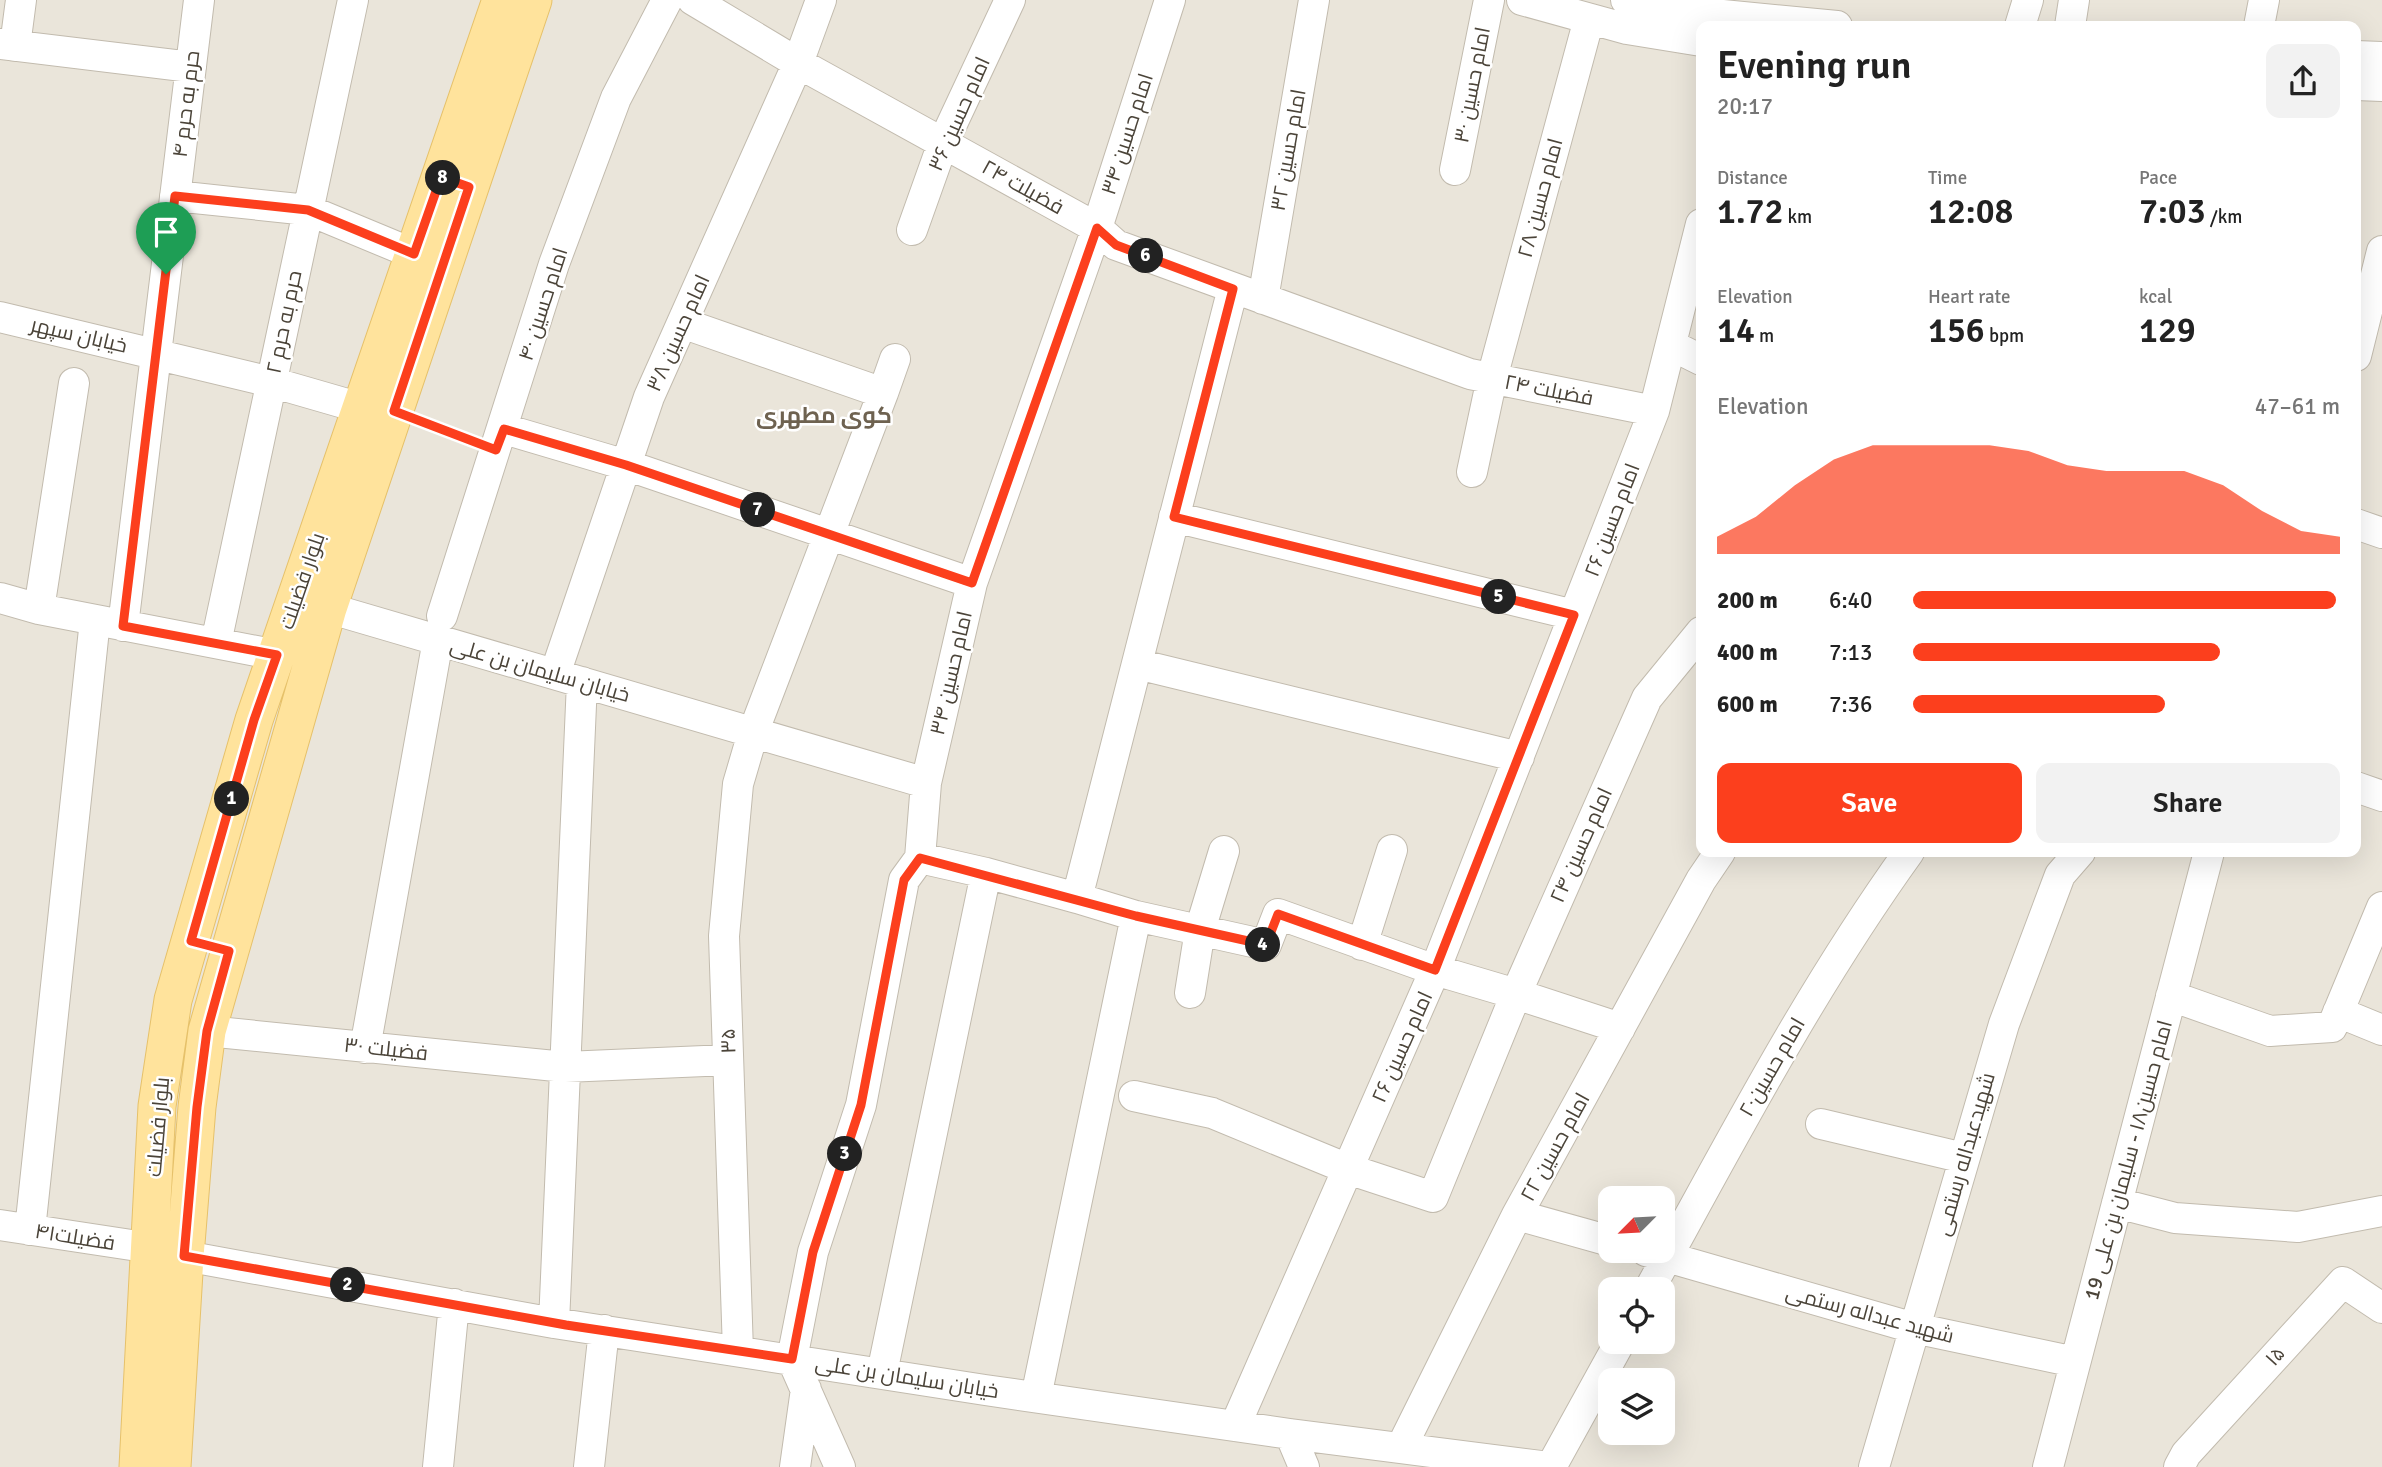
<!DOCTYPE html>
<meta charset="utf-8">
<style>
body{margin:0;font-family:Signika,Cairo,sans-serif;background:#f2f2f2;color:#222;height:100vh;display:flex;flex-direction:column;font-size:26px;white-space:nowrap}
*{box-sizing:border-box;margin:0}
p{font-size:23px;color:#767676}
.icon{flex:none;width:38px;height:38px;fill:none;stroke:currentColor;stroke-width:2;stroke-linecap:round;stroke-linejoin:round}
.map{position:relative;flex:1;overflow:hidden}
.panel{position:absolute;left:1696px;top:21px;width:665px;height:836px;display:flex;flex-direction:column;background:#fff;border-radius:14px;box-shadow:0 7px 28px #0002}
.panel>*{flex:none}
.needle{width:46px;rotate:246deg}
.tools{position:absolute;left:1598px;top:1186px;display:grid;gap:14px}
.tools a{display:grid;place-items:center;width:77px;height:77px;border-radius:14px;background:#fff;box-shadow:0 7px 28px #0002;font-size:35px}
.pin{position:absolute;display:grid;place-items:center;width:60px;height:60px;color:#fff;margin:-72px -30px;border-radius:50% 50% 50% 0;rotate:-45deg;box-shadow:0 0 7px #0007}
.pin .icon{rotate:45deg}
.km{position:absolute;width:35px;height:35px;margin:-18px;border-radius:50%;background:#222;color:#fff;font-size:19px;line-height:35px;text-align:center}
.round{display:grid;place-items:center;flex:none;width:74px;height:74px;border-radius:14px;background:#f2f2f2}
.summary{display:flex;align-items:center;justify-content:space-between;height:119px;padding:0 21px}
h1{font-size:38px;font-weight:600;line-height:52px}
.figures{display:grid;grid-template-columns:repeat(3,1fr);gap:10px;height:119px;padding:7px 21px}
.figures div{display:grid;align-content:center}
.figures b{font-size:35px;font-weight:600}
.figures small{font-size:19px;font-weight:400}
.figures p{font-size:19px}
.chart{height:196px;padding:14px 21px}
.chart p{display:flex;justify-content:space-between}
.chart svg{width:100%;height:126px;margin-top:7px;fill:#fc3f1d;opacity:.7}
.action{display:flex;gap:14px;margin-top:auto;padding:14px 21px}
.action a{flex:1;height:80px;border-radius:14px;background:#fc3f1d;color:#fff;font-size:28px;font-weight:600;line-height:80px;text-align:center}
.action a+a{background:#f2f2f2;color:#222}
ul{padding:0 21px;list-style:none;font-size:23px}
li{display:grid;grid-template-columns:112px 84px 1fr;align-items:center;height:52px}
li i{height:18px;border-radius:9px;background:#fc3f1d}
.map>svg:first-child{display:block}
.residential{fill:#eae5da;fill-rule:evenodd}
.lines{fill:none;stroke-linecap:round;stroke-linejoin:round}
.minor-casing{stroke:#c2bbae;stroke-width:32}
.major-casing{stroke:#e6c16a;stroke-width:39}
.path{stroke:#c4b79f;stroke-width:4.5;stroke-dasharray:3.5 3.5;stroke-linecap:butt}
.minor{stroke:#fff;stroke-width:30}
.major{stroke:#ffe39c;stroke-width:37}
.route-casing{stroke:#fff;stroke-width:14}
.route{stroke:#fc3f1d;stroke-width:9}
.labels{text-anchor:middle;dominant-baseline:central;stroke-width:5;stroke-linejoin:round;paint-order:stroke}
.street-label{font-size:21px;fill:#4b4439;stroke:#fff}
.neighbourhood-label{font-size:23px;font-weight:bold;fill:#6e6250;stroke:#fff}
</style>
<div class="map">
<svg width="2382" height="1467" viewBox="0 0 2382 1467">
<rect width="100%" height="100%" fill="#f6f3ec"/>
<!-- residential -->
<path class="residential" d="M 0,0 L 2382,0 L 2382,1467 L 0,1467 ZM 1701,26 L 2356,26 L 2356,852 L 1701,852 ZM 1610,1199 L 1662,1199 L 1662,1251 L 1610,1251 ZM 1610,1290 L 1662,1290 L 1662,1342 L 1610,1342 ZM 1610,1381 L 1662,1381 L 1662,1433 L 1610,1433 Z"/>
<g class="lines">
<!-- minor casing -->
<g class="minor-casing">
<path id="minor" d="M 693,0 L 798,63 L 1097,228 L 1116,245 L 1470,374 L 1654,411
M 1522,0 L 1627,29 L 1701,41
M 1626,0 L 1692,12 L 1837,26
M 2020,26 L 2028,0
M 2070,26 L 2074,0
M 2259,26 L 2264,0
M 0,44 L 191,67
M 15,46 L 21,0
M 2356,56 L 2382,57
M 2356,85 L 2382,86
M 1455,170 L 1489,0
M 175,196 L 308,210 L 414,254
M 912,230 L 943,143 L 1010,0
M 1263,299 L 1314,0
M 0,317 L 271,382 L 361,408
M 682,323 L 883,393 L 753,733 L 738,784 L 724,936 L 738,1351
M 1671,345 L 1701,360
M 2356,356 L 2382,251
M 883,393 L 895,359
M 504,429 L 626,465 L 972,583
M 1472,472 L 1492,378 L 1589,19
M 1174,517 L 1574,615
M 2356,524 L 2382,533
M 0,598 L 39,609 L 277,655
M 328,608 L 926,783
M 39,609 L 74,383
M 442,616 L 554,264 L 616,98 L 667,0
M 123,626 L 199,0
M 216,643 L 353,0
M 1137,664 L 1519,757
M 555,674 L 649,397 L 798,63 L 821,0
M 2356,787 L 2382,796
M 920,858 L 986,873
M 1136,916 L 1266,945 L 1278,914 L 1435,970 L 1516,994 L 1647,698 L 1701,632
M 1362,945 L 1392,850
M 1190,993 L 1200,930 L 1224,851
M 2171,996 L 2270,1031 L 2332,1027 L 2382,907
M 2338,1012 L 2382,1030
M 207,1031 L 565,1067 L 728,1060
M 365,1048 L 438,640
M 1134,1096 L 1212,1113 L 1348,1169 L 1433,1197 L 1516,994 L 1620,1028
M 1821,1124 L 1964,1158
M 2117,1203 L 2175,1218 L 2298,1227 L 2382,1211
M 1517,1215 L 1610,1241
M 0,1225 L 151,1248
M 30,1230 L 95,620
M 1646,1251 L 1914,1328 L 2075,1362
M 185,1256 L 554,1323 L 985,1390 L 1290,1434 L 1549,1467
M 1649,1290 C 1731,1141 1809,991 1909,852
M 554,1323 L 582,682
M 882,1373 L 986,873 L 1077,898
M 1036,1397 L 1136,916 L 1077,898 L 1233,288
M 1235,1426 L 1435,970 L 1654,411 L 1701,224
M 1290,1434 L 1304,1467
M 1401,1448 L 1517,1215 L 1701,880 L 1720,852
M 438,1467 L 454,1304
M 589,1467 L 604,1330
M 795,1467 L 806,1389
M 840,1467 L 792,1359 L 813,1252 L 861,1105 L 904,880 L 920,858 L 926,783 L 972,583 L 1097,228 L 1170,0
M 1551,1467 L 1620,1342
M 1874,1467 L 2004,1024 L 2060,875 L 2080,852
M 2048,1467 L 2209,852
M 2179,1467 L 2186,1454 L 2343,1282 L 2382,1308"/>
</g>
<!-- major casing -->
<g class="major-casing">
<path id="major" d="M 138,1467 L 157,1106 L 173,1000 L 254,720 L 501,0
M 172,1467 L 185,1256 L 197,1107 L 207,1031 L 328,608 L 533,0"/>
</g>
<!-- path -->
<path class="path" d="M 421,421 L 472,441"/>
<!-- minor -->
<use href="#minor" class="minor"/>
<!-- major -->
<use href="#major" class="major"/>
</g>
<g class="lines">
<!-- route casing -->
<g class="route-casing">
<path id="route" d="M 441,177 L 469,187 L 394,411 L 496,450 L 504,429 L 626,465 L 972,583 L 1097,228 L 1116,245 L 1233,289 L 1174,517 L 1574,615 L 1435,970 L 1278,914 L 1266,945 L 1136,916 L 920,858 L 904,880 L 861,1105 L 813,1252 L 792,1359 L 566,1325 L 184,1256 L 197,1107 L 207,1031 L 229,951 L 191,941 L 254,720 L 277,655 L 123,626 L 175,196 L 308,210 L 414,254 Z"/>
</g>
<!-- route -->
<use href="#route" class="route"/>
</g>
<g class="labels">
<!-- street labels -->
<g class="street-label">
<text transform="translate(1472 85) rotate(-79)">امام حسین ۳۰</text>
<text transform="translate(186 104) rotate(-83)">حرم به حرم ۴</text>
<text transform="translate(959 114) rotate(-66)">امام حسین ۳۶</text>
<text transform="translate(1127 134) rotate(-72)">امام حسین ۳۴</text>
<text transform="translate(1288 150) rotate(-80)">امام حسین ۳۲</text>
<text transform="translate(1023 187) rotate(29)">فضیلت ۲۴</text>
<text transform="translate(1540 198) rotate(-75)">امام حسین ۲۸</text>
<text transform="translate(543 304) rotate(-72)">امام حسین ۴۰</text>
<text transform="translate(284 322) rotate(-78)">حرم به حرم ۲</text>
<text transform="translate(678 333) rotate(-66)">امام حسین ۳۸</text>
<text transform="translate(79 335) rotate(13)">خیابان سپهر</text>
<text transform="translate(1549 390) rotate(11)">فضیلت ۲۴</text>
<text transform="translate(1612 520) rotate(-69)">امام حسین ۲۶</text>
<text transform="translate(302 581) rotate(-71)">بلوار فضیلت</text>
<text transform="translate(540 670) rotate(16)">خیابان سلیمان بن علی</text>
<text transform="translate(951 673) rotate(-77)">امام حسین ۳۴</text>
<text transform="translate(1581 845) rotate(-66)">امام حسین ۲۴</text>
<text transform="translate(728 1041) rotate(-92)">۳۵</text>
<text transform="translate(1402 1047) rotate(-66)">امام حسین ۲۶</text>
<text transform="translate(386 1049) rotate(6)">فضیلت ۳۰</text>
<text transform="translate(1772 1067) rotate(-60)">امام حسین۲۰</text>
<text transform="translate(158 1127) rotate(-85)">بلوار فضیلت</text>
<text transform="translate(1555 1147) rotate(-61)">امام حسین ۲۲</text>
<text transform="translate(1965 1154) rotate(-74)">شهیدعبداله رستمی</text>
<text transform="translate(2128 1160) rotate(-75)">امام حسین۱۸ - سلیمان بن علی 19</text>
<text transform="translate(75 1237) rotate(9)">فضیلت۴۱</text>
<text transform="translate(1870 1314) rotate(15)">شهید عبداله رستمی</text>
<text transform="translate(2275 1356) rotate(-48)">۱۵</text>
<text transform="translate(907 1377) rotate(9)">خیابان سلیمان بن علی</text>
</g>
<!-- neighbourhood labels -->
<g class="neighbourhood-label">
<text x="824" y="415">کوی مطهری</text>
</g>
</g>
</svg>
<div class="tools">
<a><svg class="needle" viewBox="-14 -14 28 28"><path d="M0-13l5 13h-10z" fill="#e53935"/><path d="M0 13l5-13h-10z" fill="#767676"/></svg></a>
<a><svg class="icon" aria-label="locate" viewBox="0 0 24 24"><circle cx="12" cy="12" r="6"/><path d="M12 2v4M12 18v4M2 12h4M18 12h4"/></svg></a>
<a><svg class="icon" aria-label="layers" viewBox="0 0 24 24"><path d="M12 4l9 5-9 5-9-5zM3 14l9 5 9-5"/></svg></a>
</div>
<div class="pin" style="left:166px;top:274px;background:#1e9e55"><svg class="icon" aria-label="arrive" viewBox="0 0 24 24"><path d="M6 21V4h12l-3 4 3 4H6"/></svg></div>
<b class="km" style="left:232px;top:799px">1</b>
<b class="km" style="left:348px;top:1285px">2</b>
<b class="km" style="left:845px;top:1154px">3</b>
<b class="km" style="left:1263px;top:945px">4</b>
<b class="km" style="left:1499px;top:597px">5</b>
<b class="km" style="left:1146px;top:256px">6</b>
<b class="km" style="left:758px;top:510px">7</b>
<b class="km" style="left:443px;top:178px">8</b>
<section class="panel">
<div class="summary"><div><h1>Evening run</h1><p>20:17</p></div><a class="round"><svg class="icon" aria-label="share" viewBox="0 0 24 24"><path d="M12 15V3M7 8l5-5 5 5M5 13v7h14v-7"/></svg></a></div>
<div class="figures">
<div><p>Distance</p><b>1.72<small> km</small></b></div>
<div><p>Time</p><b>12:08</b></div>
<div><p>Pace</p><b>7:03<small> /km</small></b></div>
</div>
<div class="figures">
<div><p>Elevation</p><b>14<small> m</small></b></div>
<div><p>Heart rate</p><b>156<small> bpm</small></b></div>
<div><p>kcal</p><b>129</b></div>
</div>
<div class="chart"><p><span>Elevation</span>47–61 m</p>
<svg viewBox="0 0 160 44" preserveAspectRatio="none"><path d="M0 44V38L10 31L20 20L30 11L40 6L50 6L60 6L70 6L80 8L90 13L100 15L110 15L120 15L130 20L140 29L150 36L160 38V44z"/></svg>
</div>
<ul>
<li><b>200 m</b>6:40<i style="width:99%"></i></li>
<li><b>400 m</b>7:13<i style="width:72%"></i></li>
<li><b>600 m</b>7:36<i style="width:59%"></i></li>
</ul>
<div class="action"><a>Save</a><a>Share</a></div>
</section>
</div>
